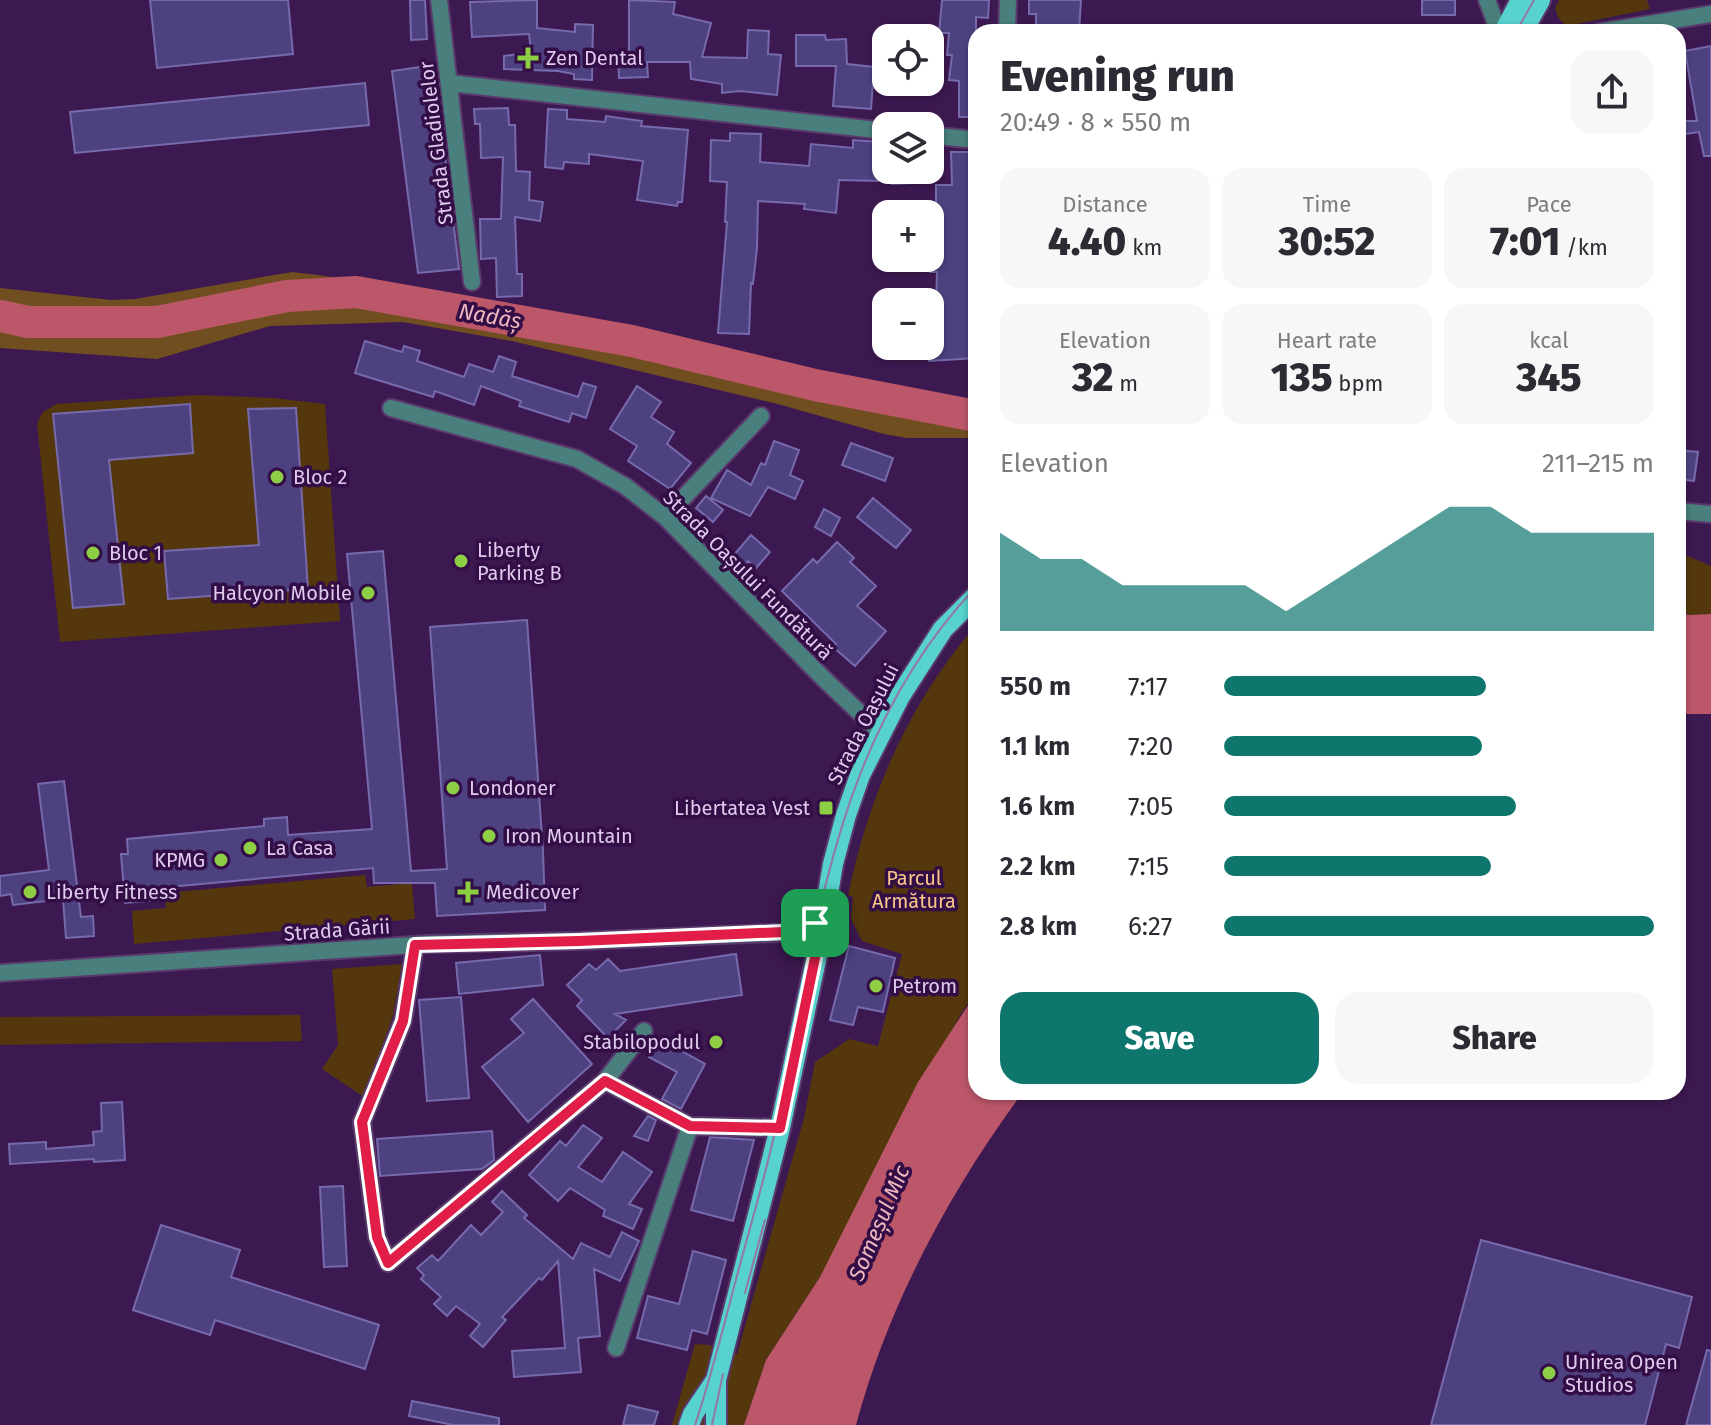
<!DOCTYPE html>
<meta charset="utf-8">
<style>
body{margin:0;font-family:"Fira Sans",sans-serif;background:#f7f7f7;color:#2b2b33;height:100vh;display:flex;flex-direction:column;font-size:30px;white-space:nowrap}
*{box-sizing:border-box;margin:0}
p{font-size:26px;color:#7c7c81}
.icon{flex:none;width:44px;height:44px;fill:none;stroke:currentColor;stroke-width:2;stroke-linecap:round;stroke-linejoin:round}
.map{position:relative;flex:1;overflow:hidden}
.panel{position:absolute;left:968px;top:24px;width:718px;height:1076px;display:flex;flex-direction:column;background:#fff;border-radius:24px;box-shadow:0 2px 6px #0004}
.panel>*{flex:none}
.tools{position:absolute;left:872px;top:24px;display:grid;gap:16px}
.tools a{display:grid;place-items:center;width:72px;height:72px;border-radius:16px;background:#fff;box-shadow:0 2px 6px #0004;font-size:40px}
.pin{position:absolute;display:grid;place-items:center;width:68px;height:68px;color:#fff;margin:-34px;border-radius:16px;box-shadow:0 4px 12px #0006}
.round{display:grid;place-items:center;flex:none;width:84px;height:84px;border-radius:24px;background:#f7f7f7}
.head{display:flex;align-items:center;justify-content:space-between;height:136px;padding:0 32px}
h1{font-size:44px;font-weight:800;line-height:60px}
.stats{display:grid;grid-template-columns:repeat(3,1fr);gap:12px;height:136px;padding:8px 32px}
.stats div{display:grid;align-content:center;border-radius:20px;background:#f7f7f7;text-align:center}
.stats b{font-size:40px;font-weight:800}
.stats small{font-size:22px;font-weight:400}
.stats p{font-size:22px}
.chart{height:224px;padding:16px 32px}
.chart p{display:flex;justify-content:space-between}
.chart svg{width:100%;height:144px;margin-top:8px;fill:#0f766e;opacity:.7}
.action{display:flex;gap:16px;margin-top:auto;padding:16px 32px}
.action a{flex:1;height:92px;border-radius:24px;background:#0f766e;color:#fff;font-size:32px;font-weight:800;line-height:92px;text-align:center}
.action a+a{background:#f7f7f7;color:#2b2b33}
ul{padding:0 32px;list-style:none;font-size:26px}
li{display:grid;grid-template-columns:128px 96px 1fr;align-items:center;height:60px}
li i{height:20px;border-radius:10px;background:#0f766e}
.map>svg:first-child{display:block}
.green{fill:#54370c}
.forest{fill:#714e20}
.water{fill:#bb5769}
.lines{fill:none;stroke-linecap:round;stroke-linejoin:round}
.river{stroke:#bb5769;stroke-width:32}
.building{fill:#4e4180;stroke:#766aad;stroke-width:2}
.minor-casing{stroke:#5a396d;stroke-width:20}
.tertiary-casing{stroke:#5a396d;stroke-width:20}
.primary-casing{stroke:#5a396d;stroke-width:24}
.minor{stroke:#497f7c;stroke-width:16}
.tertiary{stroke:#497f7c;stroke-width:16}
.primary{stroke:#57d2cd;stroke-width:20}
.tram{stroke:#9377a4;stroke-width:2}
.route-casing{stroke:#fff;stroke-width:16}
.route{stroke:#e11d48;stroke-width:10}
.poi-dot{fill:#8dce44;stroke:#330d46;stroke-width:3}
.labels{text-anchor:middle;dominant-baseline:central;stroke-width:7;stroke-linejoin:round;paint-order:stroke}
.poi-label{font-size:20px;fill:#dfcbed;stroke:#330d46;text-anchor:start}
.street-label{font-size:20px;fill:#dfcbed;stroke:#330d46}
.park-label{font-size:20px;fill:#f7c589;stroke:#330d46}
.water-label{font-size:22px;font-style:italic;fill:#efb9bf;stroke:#330d46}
</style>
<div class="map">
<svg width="1711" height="1425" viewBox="0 0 1711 1425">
<rect width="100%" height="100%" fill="#3d1951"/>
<!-- green -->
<path class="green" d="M 1559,0 L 1647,0 L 1650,9 L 1567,26 L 1559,19 L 1555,8 Z
M 196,395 L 274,398 L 325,404 L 340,621 L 60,642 L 37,424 L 42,413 L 56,404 Z
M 1678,552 L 1711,566 L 1711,614 L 1689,615 L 1678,612 Z
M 976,625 L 976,993 L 962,1012 L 820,1277 L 766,1360 L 744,1425 L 672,1425 L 695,1344 L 709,1345 L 737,1354 L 804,1118 L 815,1062 L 849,1039 L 878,1046 L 902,954 L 862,941 L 851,919 L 853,897 L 848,895 C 869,795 909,703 976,625 Z
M 365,875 L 367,887 L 412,883 L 415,919 L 134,944 L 132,911 L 166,908 L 165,893 Z
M 402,964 L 393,1016 L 364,1097 L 322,1069 L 338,1045 L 332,969 Z
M 300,1015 L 302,1041 L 0,1045 L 0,1017 Z"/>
<!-- forest -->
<path class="forest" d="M 292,272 C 383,282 473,301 562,319 C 695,347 827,377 960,407 L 976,407 L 976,438 L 907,438 L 884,434 L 774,403 L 512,341 L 403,322 L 270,326 L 157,359 L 0,348 L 0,288 L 111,300 L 135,299 Z"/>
<!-- water -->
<path class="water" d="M 1678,612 L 1689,615 L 1711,614 L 1711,714 L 1678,714 Z
M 976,993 L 976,1092 L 1023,1092 C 950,1191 888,1305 856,1425 L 744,1425 L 766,1360 L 820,1277 L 918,1082 Z"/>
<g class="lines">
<!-- river -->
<path class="river" d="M 0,316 L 28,322 L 157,322 L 287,296 L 356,292 L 632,341 L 815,385 L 976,416"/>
</g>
<!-- building -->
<path class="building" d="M 150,0 L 288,0 L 293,54 L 157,68 Z
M 410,0 L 425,0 L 427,39 L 411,40 Z
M 537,0 L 537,28 L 575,32 L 575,24 L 593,25 L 592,80 L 574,79 L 574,74 L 558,71 L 504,69 L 504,56 L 531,52 L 529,34 L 472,37 L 470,2 Z
M 629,0 L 675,2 L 673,14 L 711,23 L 702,57 L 747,58 L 748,30 L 769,31 L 768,54 L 781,55 L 777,95 L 740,91 L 722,93 L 722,84 L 691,79 L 690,62 L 647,62 L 648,77 L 619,78 L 618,56 L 629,55 Z
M 942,0 L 989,0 L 988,18 L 976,17 L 976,117 L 959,117 L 959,81 L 949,80 L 952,55 L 947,55 L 949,33 L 939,33 Z
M 1029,0 L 1081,0 L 1079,32 L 1036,32 L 1036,14 L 1029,14 Z
M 1422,0 L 1455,0 L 1455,15 L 1422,15 Z
M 796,35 L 825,35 L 826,40 L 846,39 L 847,64 L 874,67 L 871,109 L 833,106 L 836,66 L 796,66 Z
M 1711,46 L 1711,156 L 1704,156 L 1699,132 L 1678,135 L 1678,121 L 1697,121 L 1685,51 Z
M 434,65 L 459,269 L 418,273 L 392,71 Z
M 365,83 L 369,125 L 75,153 L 70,112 Z
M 508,108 L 509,125 L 515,125 L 516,171 L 530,172 L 529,200 L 543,202 L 540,221 L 515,217 L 517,274 L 522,274 L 522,296 L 497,297 L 496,258 L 481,259 L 480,219 L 501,219 L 503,157 L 481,158 L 480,124 L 475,124 L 474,109 Z
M 548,109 L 567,110 L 567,119 L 605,122 L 606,116 L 642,121 L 641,126 L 688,130 L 682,202 L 678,202 L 677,206 L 637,200 L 643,161 L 589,154 L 589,164 L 564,162 L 563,169 L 545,167 Z
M 730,133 L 761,134 L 760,162 L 809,166 L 811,144 L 853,148 L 853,140 L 880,142 L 878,181 L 839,180 L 836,213 L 804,209 L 805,204 L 758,201 L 757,248 L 753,284 L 751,283 L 749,334 L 718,333 L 727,222 L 725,222 L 727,182 L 710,181 L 711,140 L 730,141 Z
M 951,152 L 976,152 L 976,358 L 929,361 L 930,307 L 936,307 L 937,272 L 930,272 L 930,223 L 936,223 L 936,185 L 952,185 Z
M 891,170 L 914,170 L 914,183 L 892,184 Z
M 365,341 L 402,352 L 404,346 L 420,351 L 417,361 L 464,377 L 469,364 L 493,372 L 499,356 L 516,362 L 512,376 L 578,397 L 583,383 L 596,387 L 586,418 L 572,413 L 569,422 L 519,406 L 521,401 L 481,386 L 474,405 L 435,391 L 433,397 L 355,373 Z
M 637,386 L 661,402 L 651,417 L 674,432 L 667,444 L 691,463 L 670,489 L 628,461 L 637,446 L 610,429 Z
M 190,404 L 193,453 L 109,460 L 124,604 L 73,608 L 53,414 Z
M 296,408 L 308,589 L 168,599 L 164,551 L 259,545 L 248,409 Z
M 774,441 L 799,450 L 790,475 L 803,481 L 795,499 L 768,487 L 750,516 L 711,498 L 727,470 L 751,485 L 761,463 L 765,465 Z
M 851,443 L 893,458 L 885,481 L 842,465 Z
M 1678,450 L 1698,452 L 1694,481 L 1678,479 Z
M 706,496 L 723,510 L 713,522 L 696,508 Z
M 873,498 L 911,530 L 896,548 L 857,517 Z
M 824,509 L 840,518 L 831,536 L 815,527 Z
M 751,535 L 770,552 L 756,568 L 748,561 L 744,566 L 733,556 Z
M 837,542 L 854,558 L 850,562 L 876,586 L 857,606 L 886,631 L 855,666 L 833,647 L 836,644 L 782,591 L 813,559 L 817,563 Z
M 383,551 L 411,871 L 447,869 L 430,627 L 527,620 L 543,851 L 545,910 L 437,916 L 435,883 L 374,883 L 373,868 L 158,888 L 159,900 L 125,903 L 121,854 L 128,854 L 127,839 L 264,826 L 264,819 L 287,817 L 288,835 L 372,829 L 347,554 Z
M 64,781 L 81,917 L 93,916 L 94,936 L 66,938 L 63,899 L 13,905 L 11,894 L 0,896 L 0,876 L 49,870 L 38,784 Z
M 849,946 L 895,958 L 883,1012 L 858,1007 L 853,1025 L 830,1020 Z
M 736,954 L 742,995 L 615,1014 L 626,1020 L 608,1038 L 577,1006 L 582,1000 L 567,985 L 589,964 L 596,970 L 608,959 L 620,971 Z
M 540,955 L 543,985 L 459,994 L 456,963 Z
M 461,997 L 469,1098 L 427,1101 L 419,1000 Z
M 533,999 L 592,1064 L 528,1122 L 482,1067 L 524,1033 L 511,1019 Z
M 660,1039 L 705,1064 L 681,1109 L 662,1099 L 677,1072 L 649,1057 Z
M 122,1102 L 125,1160 L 94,1162 L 94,1159 L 10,1164 L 9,1144 L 46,1142 L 46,1149 L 94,1145 L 93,1132 L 102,1131 L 101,1103 Z
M 648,1116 L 656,1120 L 648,1141 L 634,1136 Z
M 583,1125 L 602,1138 L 578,1167 L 602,1182 L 623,1152 L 652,1172 L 629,1204 L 642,1209 L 633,1229 L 603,1216 L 605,1210 L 570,1188 L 558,1201 L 529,1175 L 560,1141 L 566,1146 Z
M 492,1131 L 494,1160 L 482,1169 L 380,1176 L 377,1139 Z
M 710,1137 L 754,1140 L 733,1221 L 691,1210 Z
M 343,1186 L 347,1266 L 324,1267 L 320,1187 Z
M 502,1191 L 527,1215 L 524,1218 L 573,1259 L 581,1243 L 610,1257 L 622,1232 L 639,1241 L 620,1281 L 594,1269 L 600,1336 L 578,1338 L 581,1372 L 514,1377 L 512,1351 L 565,1348 L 558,1261 L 542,1280 L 539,1278 L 502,1317 L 506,1320 L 483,1347 L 470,1336 L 480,1324 L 456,1306 L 447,1316 L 434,1304 L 441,1297 L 421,1279 L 424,1275 L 417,1268 L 432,1255 L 438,1261 L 471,1225 L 481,1235 L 503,1212 L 492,1202 Z
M 161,1225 L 240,1250 L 231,1277 L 379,1325 L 365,1369 L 215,1320 L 210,1335 L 133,1310 Z
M 1481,1240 L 1692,1297 L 1679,1348 L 1666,1344 L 1645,1425 L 1431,1425 Z
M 693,1251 L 726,1260 L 707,1334 L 692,1330 L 687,1350 L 637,1338 L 648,1296 L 679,1304 Z
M 1707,1350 L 1711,1351 L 1711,1425 L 1686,1425 Z
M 412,1401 L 499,1418 L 499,1425 L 453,1425 L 409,1416 Z
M 628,1405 L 658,1412 L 654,1425 L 623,1425 Z"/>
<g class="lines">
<!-- minor casing -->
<g class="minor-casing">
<path id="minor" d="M 439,0 L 472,282
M 1487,0 L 1499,32
M 1007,32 L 1008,0
M 449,83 L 886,131
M 930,135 L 976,140
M 391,408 L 577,459 L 625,486 L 665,517 L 822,677 L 881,733
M 665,517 L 761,416
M 415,945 L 403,1021 L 362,1122 L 377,1237 L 388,1263 L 605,1081 L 644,1031
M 605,1081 L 690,1126
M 616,1348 L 690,1126 L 780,1128"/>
</g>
<!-- tertiary casing -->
<g class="tertiary-casing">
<path id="tertiary" d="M 1600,32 L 1711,14
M 1678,511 L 1711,514
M 0,973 L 428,944 L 579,941 L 821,931"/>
</g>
<!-- primary casing -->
<g class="primary-casing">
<path id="primary" d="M 1504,32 L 1521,0
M 1522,32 L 1540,0
M 689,1425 L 693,1414 L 716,1380
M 716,1425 L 716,1380 L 780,1128 L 820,941 L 833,864 L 846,815 L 860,775 L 900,696 L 943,629 L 976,596"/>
</g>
<!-- minor -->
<use href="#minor" class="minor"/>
<!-- tertiary -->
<use href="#tertiary" class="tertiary"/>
<!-- primary -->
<use href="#primary" class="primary"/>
<!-- tram -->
<path class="tram" d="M 1516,32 L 1534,0
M 745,1293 L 765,1220
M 695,1425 C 713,1371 726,1316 741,1261 C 753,1216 767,1171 776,1126 C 817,932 833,738 976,587
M 712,1425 L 723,1374"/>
</g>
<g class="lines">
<!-- route casing -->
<g class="route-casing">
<path id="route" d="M 824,914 L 780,1128 L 690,1126 L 605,1081 L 388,1263 L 377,1237 L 362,1122 L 403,1021 L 415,945 L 579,941 L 805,931 Z"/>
</g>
<!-- route -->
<use href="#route" class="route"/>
</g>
<!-- markers -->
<g class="poi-dot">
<path d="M524 46h8v8h8v8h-8v8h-8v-8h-8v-8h8z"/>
<circle cx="277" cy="477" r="8"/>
<circle cx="93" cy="553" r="8"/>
<circle cx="461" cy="561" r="8"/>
<circle cx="368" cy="593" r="8"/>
<circle cx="453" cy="788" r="8"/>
<rect x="818" y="800" width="16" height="16" rx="4"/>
<circle cx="489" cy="836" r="8"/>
<circle cx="250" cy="848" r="8"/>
<circle cx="221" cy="860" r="8"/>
<circle cx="30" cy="892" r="8"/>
<path d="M464 880h8v8h8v8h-8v8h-8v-8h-8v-8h8z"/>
<circle cx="876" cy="986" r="8"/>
<circle cx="716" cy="1042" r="8"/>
<circle cx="1549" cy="1373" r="8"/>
</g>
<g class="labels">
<!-- poi labels -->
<g class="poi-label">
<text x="546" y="58">Zen Dental</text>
<text x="293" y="477">Bloc 2</text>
<text x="477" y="550">Liberty<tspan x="477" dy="23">Parking B</tspan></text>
<text x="109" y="553">Bloc 1</text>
<text x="352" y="593" text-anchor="end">Halcyon Mobile</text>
<text x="469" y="788">Londoner</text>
<text x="810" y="808" text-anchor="end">Libertatea Vest</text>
<text x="505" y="836">Iron Mountain</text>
<text x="266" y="848">La Casa</text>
<text x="205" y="860" text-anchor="end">KPMG</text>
<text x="46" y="892">Liberty Fitness</text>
<text x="486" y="892">Medicover</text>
<text x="892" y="986">Petrom</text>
<text x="700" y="1042" text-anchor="end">Stabilopodul</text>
<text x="1565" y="1362">Unirea Open<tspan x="1565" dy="23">Studios</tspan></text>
</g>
<!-- street labels -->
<g class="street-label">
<text transform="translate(436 143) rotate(-97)">Strada Gladiolelor</text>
<text transform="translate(748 575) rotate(45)">Strada Oașului Fundătură</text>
<text transform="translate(863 724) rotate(-63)">Strada Oașului</text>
<text transform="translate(337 930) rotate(-4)">Strada Gării</text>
</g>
<!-- park labels -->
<g class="park-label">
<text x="914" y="878">Parcul<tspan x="914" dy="23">Armătura</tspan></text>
</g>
<!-- water labels -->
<g class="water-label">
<text transform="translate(490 316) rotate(10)">Nadăș</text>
<text transform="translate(879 1223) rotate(-67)">Someșul Mic</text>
</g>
</g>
</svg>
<div class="tools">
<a><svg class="icon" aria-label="locate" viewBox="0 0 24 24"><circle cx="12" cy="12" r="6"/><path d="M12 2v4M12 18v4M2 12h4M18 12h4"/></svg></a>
<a><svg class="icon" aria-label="layers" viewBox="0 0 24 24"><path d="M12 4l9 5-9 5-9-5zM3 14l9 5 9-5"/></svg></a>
<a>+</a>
<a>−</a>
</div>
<div class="pin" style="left:815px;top:923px;background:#1e9e55"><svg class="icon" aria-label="arrive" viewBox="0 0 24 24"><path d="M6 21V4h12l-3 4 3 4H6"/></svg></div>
<section class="panel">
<div class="head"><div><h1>Evening run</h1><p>20:49 · 8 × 550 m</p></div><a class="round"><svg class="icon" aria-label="share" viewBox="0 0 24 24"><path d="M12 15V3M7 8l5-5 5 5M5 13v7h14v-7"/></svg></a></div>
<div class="stats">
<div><p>Distance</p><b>4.40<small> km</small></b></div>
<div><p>Time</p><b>30:52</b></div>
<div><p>Pace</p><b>7:01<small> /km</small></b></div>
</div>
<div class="stats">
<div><p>Elevation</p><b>32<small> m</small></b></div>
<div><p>Heart rate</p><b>135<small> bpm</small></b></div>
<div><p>kcal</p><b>345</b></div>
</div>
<div class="chart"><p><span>Elevation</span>211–215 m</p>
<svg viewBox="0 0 160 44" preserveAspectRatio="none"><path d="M0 44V14L10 22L20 22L30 30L40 30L50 30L60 30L70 38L80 30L90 22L100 14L110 6L120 6L130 14L140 14L150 14L160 14V44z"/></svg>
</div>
<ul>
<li><b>550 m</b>7:17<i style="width:61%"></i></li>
<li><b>1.1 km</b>7:20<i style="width:60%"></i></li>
<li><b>1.6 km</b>7:05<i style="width:68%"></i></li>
<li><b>2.2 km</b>7:15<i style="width:62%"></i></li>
<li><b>2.8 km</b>6:27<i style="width:100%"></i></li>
</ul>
<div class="action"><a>Save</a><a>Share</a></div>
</section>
</div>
